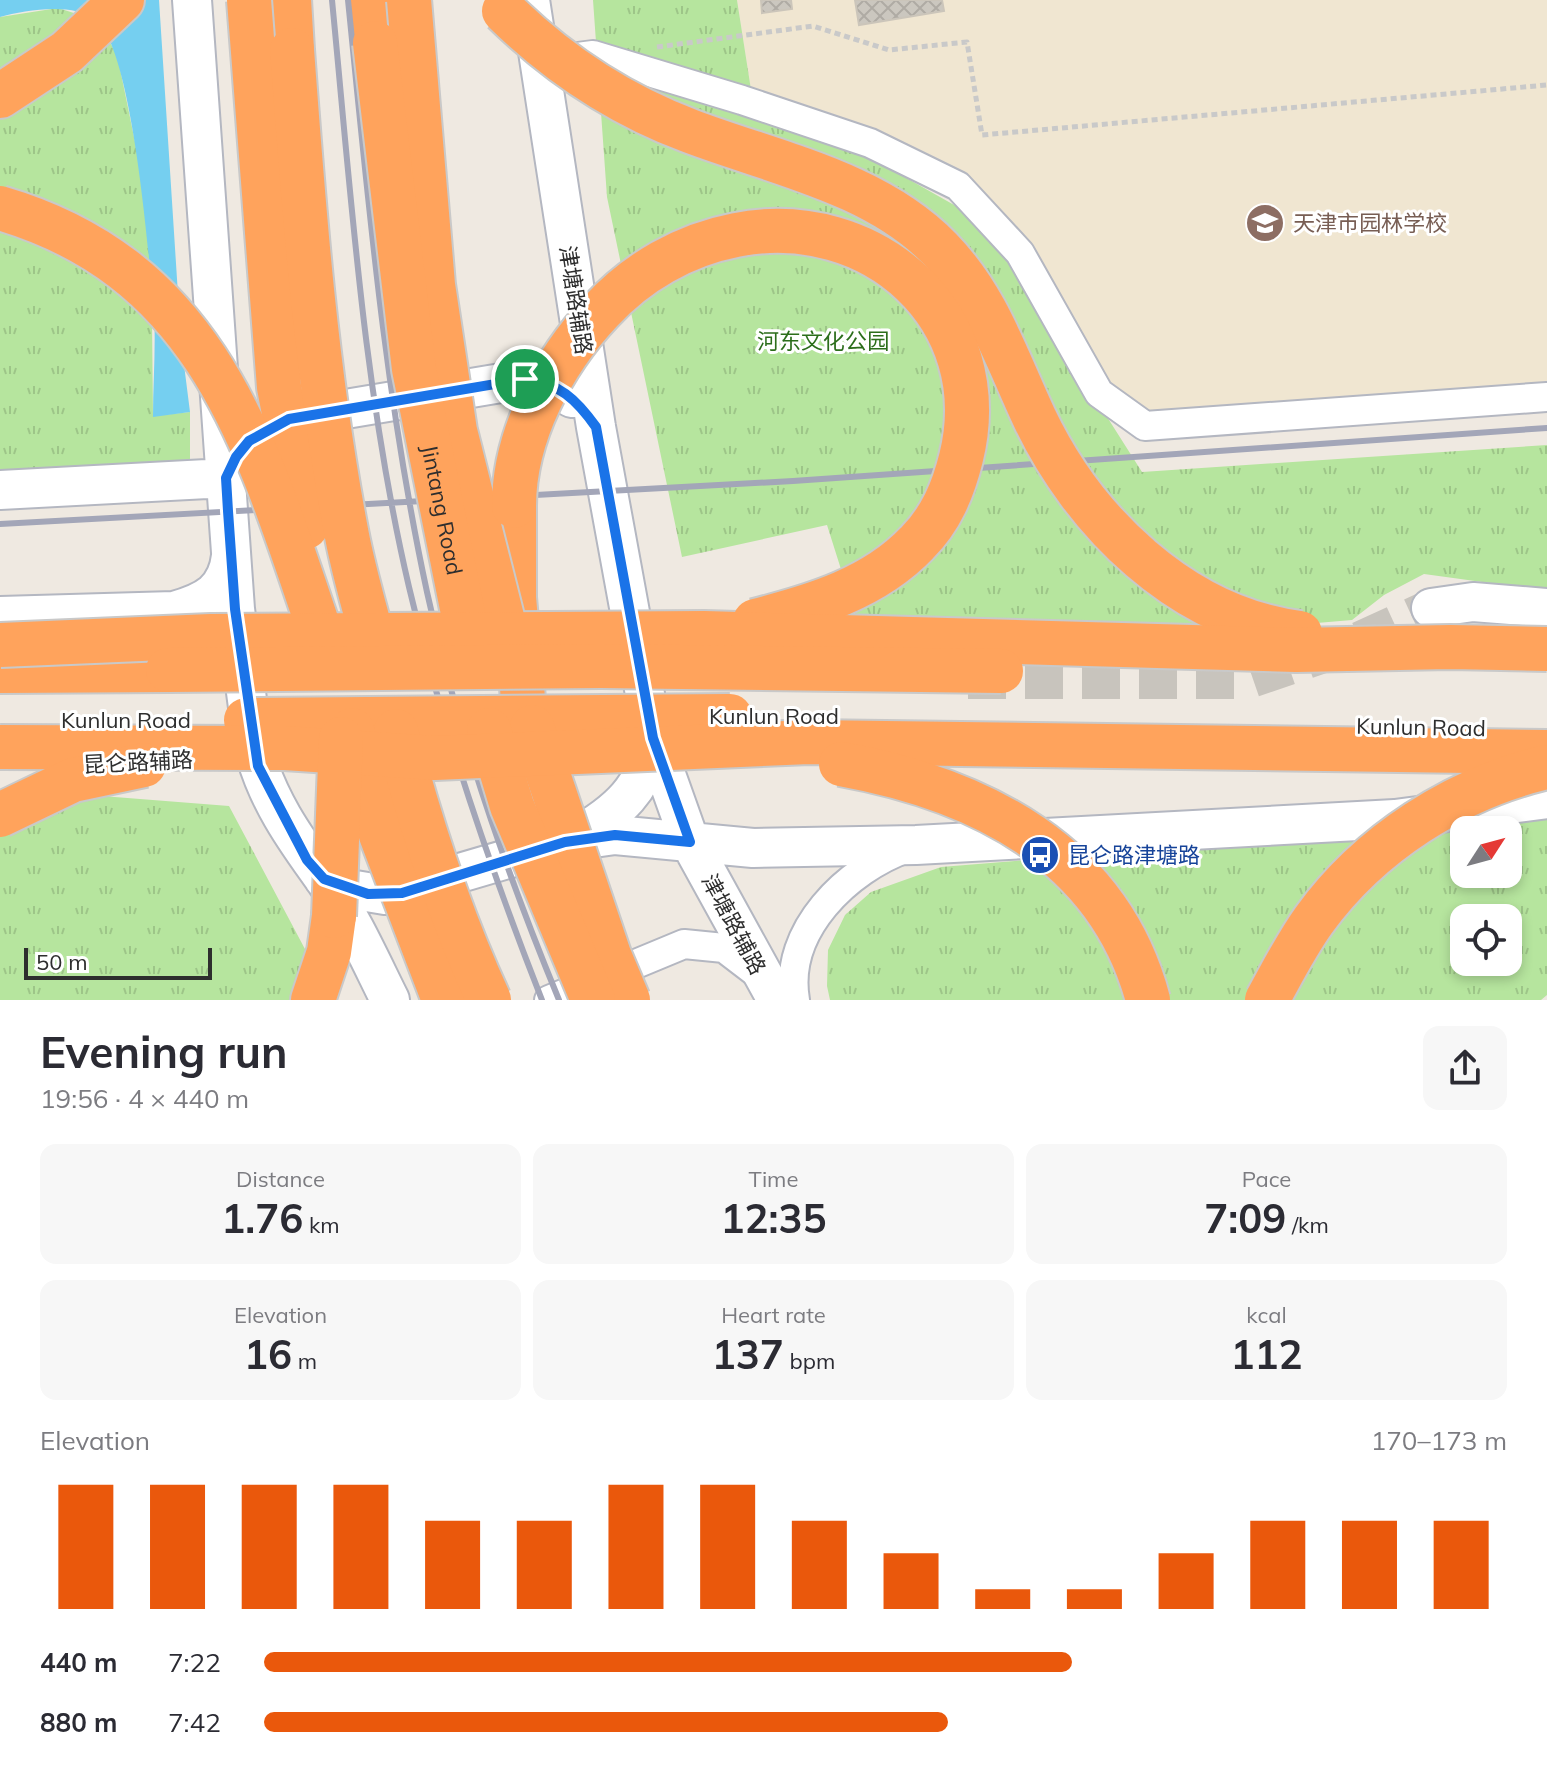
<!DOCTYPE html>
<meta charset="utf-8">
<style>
body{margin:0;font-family:Mulish,"Noto Sans SC",sans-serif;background:#f7f7f7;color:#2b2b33;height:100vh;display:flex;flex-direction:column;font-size:30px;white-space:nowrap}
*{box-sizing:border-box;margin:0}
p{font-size:26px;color:#7c7c81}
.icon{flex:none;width:44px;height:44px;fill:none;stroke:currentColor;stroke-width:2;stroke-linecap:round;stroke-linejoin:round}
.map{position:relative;height:1000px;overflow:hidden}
.sheet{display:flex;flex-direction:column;background:#fff;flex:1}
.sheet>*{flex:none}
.needle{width:52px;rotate:54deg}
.controls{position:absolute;left:1450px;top:816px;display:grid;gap:16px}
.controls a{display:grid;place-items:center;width:72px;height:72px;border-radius:16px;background:#fff;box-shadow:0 4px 12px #0003;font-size:40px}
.scale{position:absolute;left:24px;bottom:20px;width:188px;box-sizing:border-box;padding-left:8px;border:4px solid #2e2e2e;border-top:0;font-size:22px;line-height:28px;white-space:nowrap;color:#2e2e2e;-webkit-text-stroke:6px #fff;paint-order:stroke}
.pin{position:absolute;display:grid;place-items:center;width:68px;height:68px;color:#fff;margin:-34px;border:4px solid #fff;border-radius:50%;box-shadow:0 2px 8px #0007}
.round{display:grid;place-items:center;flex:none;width:84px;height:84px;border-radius:16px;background:#f7f7f7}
.headline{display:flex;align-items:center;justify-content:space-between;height:136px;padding:0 40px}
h1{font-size:44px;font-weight:700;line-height:60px}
.metrics{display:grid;grid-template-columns:repeat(3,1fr);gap:12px;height:136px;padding:8px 40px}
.metrics div{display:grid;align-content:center;border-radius:16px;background:#f7f7f7;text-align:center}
.metrics b{font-size:40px;font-weight:700}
.metrics small{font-size:22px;font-weight:400}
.metrics p{font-size:22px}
.chart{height:224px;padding:16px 40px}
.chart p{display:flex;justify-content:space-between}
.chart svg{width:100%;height:144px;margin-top:8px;stroke:#ea580c;stroke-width:6}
ul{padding:0 40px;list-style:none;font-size:26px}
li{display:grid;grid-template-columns:128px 96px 1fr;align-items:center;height:60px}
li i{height:20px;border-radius:10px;background:#ea580c}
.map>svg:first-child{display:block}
.education{fill:#f0e6d1}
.park{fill:url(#park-tufts);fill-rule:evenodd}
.water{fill:#75cff0}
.building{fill:url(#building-cross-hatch);stroke:#cbc5ba;stroke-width:2}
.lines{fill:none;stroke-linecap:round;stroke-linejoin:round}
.secondary-tunnel{stroke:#c8c4bd;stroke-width:38;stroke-dasharray:38 19;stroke-linecap:butt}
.street-casing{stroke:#b4b7c1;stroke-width:32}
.secondary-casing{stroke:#b4b7c1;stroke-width:42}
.highway-casing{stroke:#c9c9c9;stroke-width:48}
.path{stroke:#c9c9c9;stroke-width:5;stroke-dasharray:6 4;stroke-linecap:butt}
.street{stroke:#fff;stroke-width:28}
.secondary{stroke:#fff;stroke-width:38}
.highway{stroke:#ffa35c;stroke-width:44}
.rail{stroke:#a3a6b8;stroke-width:6}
.highway-bridge-casing{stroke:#c9c9c9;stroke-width:48;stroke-linecap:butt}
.highway-bridge{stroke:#ffa35c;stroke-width:44}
.route-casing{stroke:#fff;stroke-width:16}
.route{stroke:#1a73e8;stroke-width:10}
.labels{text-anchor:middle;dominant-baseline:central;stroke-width:6;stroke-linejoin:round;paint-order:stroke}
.education-label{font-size:22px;fill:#785e54;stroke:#fff;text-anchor:start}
.street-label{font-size:22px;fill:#2e2e2e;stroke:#fff}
.park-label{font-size:22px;fill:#2c6e1b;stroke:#fff}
.transit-label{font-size:22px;fill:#164399;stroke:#fff;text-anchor:start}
</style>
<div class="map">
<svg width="1547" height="1000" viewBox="0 0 1547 1000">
<defs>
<pattern id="park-tufts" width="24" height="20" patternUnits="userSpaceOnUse" patternTransform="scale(2)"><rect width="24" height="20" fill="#b6e59e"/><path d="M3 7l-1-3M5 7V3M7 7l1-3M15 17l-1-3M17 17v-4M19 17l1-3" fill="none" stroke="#9dc588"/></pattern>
<pattern id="building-cross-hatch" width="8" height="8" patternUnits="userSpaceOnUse" patternTransform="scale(2)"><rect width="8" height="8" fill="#cbc7bf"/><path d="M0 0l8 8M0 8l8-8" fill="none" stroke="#afaba4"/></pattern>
</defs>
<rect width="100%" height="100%" fill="#efe9e1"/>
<!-- education -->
<path class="education" d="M 737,0 L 1547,0 L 1547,405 L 1133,433 L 970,205 L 832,136 L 754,109 Z"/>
<!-- park -->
<path class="park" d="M 593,0 L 737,0 L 754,109 L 832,136 L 963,210 L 996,242 L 1142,472 L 1547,445 L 1547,591 L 1424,574 L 1384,595 L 1352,620 L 1212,632 L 858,623 L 827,525 L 682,557 L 607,197 Z
M 58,8 L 96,20 L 117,54 L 151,220 L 153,416 L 190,412 L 190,465 L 0,476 L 0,17 Z
M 13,789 L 229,806 L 332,1000 L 0,1000 L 0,791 Z
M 1547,812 L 1547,995 L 1541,1000 L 830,1000 L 827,986 L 828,950 L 845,915 L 871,892 L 941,867 L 1345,834 ZM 1464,830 L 1508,830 L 1508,874 L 1464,874 ZM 1464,918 L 1508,918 L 1508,962 L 1464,962 Z"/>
<!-- water -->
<path class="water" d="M 0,0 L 159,0 L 181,341 L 190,412 L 153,417 C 153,382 156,347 154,312 C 149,259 133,49 96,20 C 73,2 26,10 0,17 Z"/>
<!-- building -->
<path class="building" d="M 761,0 L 791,0 L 792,9 L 762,13 Z
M 855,0 L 942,0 L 944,11 L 859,25 Z"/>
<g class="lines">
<!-- secondary-tunnel -->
<path class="secondary-tunnel" d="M 968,680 L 1248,680 L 1350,645 L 1431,608"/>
<!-- street casing -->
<g class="street-casing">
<path id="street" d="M 554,60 L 593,55 L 742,100 L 870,143 L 958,186 L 1020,253 L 1099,393 L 1145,426 L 1547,397
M 549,1000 L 684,944 L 724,948 L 758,974
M 795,1000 C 783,930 848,869 907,848"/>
</g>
<!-- secondary casing -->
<g class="secondary-casing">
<path id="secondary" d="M 192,0 L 235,609 L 253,745 C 265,797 295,839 325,880 C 351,917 370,960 390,1000
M 530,0 L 596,427 L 653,738 L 690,842 L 777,1000
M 298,417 L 525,379 L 543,381 L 572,398
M 0,490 L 226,478
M 1431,608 L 1473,602 L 1547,608
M 0,616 L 174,611 C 206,602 227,591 231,556
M 575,837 C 617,813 647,788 653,738
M 324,879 L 343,888 L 385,895 L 565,842 L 615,835 L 753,848 L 916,845 L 1395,819 L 1547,799"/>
</g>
<!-- highway casing -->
<g class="highway-casing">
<path id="highway" d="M 289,0 L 292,50
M 372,0 L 375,43
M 0,96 L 67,52 L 122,0
M 514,506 L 514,598 L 523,699
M 0,671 L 168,670
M 313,1000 L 329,952 L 334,916"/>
</g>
<!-- path -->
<path class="path" d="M 657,47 L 813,26 L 889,50 L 967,42 L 982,135 L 1547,85"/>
<!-- street -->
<use href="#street" class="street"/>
<!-- secondary -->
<use href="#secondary" class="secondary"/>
<!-- highway -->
<use href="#highway" class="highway"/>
<!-- rail -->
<path class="rail" d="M 332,0 C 351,195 364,395 409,587 C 442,728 489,865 542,1000
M 348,0 C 368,198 385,397 427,592 C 457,731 505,869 559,1000
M 0,524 L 793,481 L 1547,428"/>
<!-- highway-bridge casing -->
<g class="highway-bridge-casing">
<g id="highway-bridge">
<path d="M 249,0 L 279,387 L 306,527"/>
<path d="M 409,0 L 433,285 L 455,431 L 513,661"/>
<path d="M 504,11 C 558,64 618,104 690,131 C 774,163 875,182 940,249 C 987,297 1006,357 1034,417 C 1083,521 1181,618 1300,633"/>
<path id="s1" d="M 375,43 L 414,369 L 473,663"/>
<path d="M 292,50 C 304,213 316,375 347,536 C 355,578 368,619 378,660"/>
<path d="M 0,208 C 222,273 262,468 330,661"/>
<path d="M 514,506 C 514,435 553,362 601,311 C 637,272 684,245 736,235 C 872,208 996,317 961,458 C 953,490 941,519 917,543 C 874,588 814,606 755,621"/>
<path d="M 0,645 L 211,636 L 704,633 L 1296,650 L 1450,647 L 1547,649"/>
<path d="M 168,670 L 601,666 L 1001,671"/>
<path d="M 246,720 L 730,716"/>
<path d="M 532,727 L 609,955 L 628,1000"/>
<path d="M 352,730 L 381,835 L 444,1000"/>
<path d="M 489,730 L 512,806 L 593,1000"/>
<path d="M 396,731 C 420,823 449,914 489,1000"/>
<path d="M 0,747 L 285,748 L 435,758 L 809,742 L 1547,752"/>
<path d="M 841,764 C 979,789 1109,853 1148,1000"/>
<path d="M 0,815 L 73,780 L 144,765"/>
<path d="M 334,916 L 341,739"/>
<path d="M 1267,1000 C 1282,973 1296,945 1314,920 C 1369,844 1456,788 1547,767"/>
</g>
</g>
<!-- highway-bridge -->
<use href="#highway-bridge" class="highway-bridge"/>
</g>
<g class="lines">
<!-- route casing -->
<g class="route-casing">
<path id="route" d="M 525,379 C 559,383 576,399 596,427 L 653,738 L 690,842 L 615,835 L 565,842 L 402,893 L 368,894 L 324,879 L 307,860 L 258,766 L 235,609 L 228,511 L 226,478 L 236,457 L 249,441 L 289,419 Z"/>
</g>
<!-- route -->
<use href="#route" class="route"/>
</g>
<!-- icons -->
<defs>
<g id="school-disc" transform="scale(2)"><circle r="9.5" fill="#8d6e63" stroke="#fff"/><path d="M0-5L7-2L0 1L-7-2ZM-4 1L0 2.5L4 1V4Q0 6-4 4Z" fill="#fff"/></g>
<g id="bus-disc" transform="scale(2)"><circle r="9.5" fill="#1a4fb4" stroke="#fff"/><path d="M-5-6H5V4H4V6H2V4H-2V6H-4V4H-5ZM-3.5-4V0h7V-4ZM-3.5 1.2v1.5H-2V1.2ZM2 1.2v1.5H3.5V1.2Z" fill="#fff"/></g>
</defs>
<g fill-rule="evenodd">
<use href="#school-disc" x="1265" y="223"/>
<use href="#bus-disc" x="1040" y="855"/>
</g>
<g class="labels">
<!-- education labels -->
<g class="education-label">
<text x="1293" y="223">天津市园林学校</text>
</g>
<!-- street labels -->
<g class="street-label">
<text transform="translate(576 300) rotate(81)">津塘路辅路</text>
<text stroke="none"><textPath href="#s1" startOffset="472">Jintang Road</textPath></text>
<text x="774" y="716">Kunlun Road</text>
<text x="126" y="720">Kunlun Road</text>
<text transform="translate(1421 727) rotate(1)">Kunlun Road</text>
<text transform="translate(138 762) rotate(-3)">昆仑路辅路</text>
<text transform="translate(734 924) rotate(62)">津塘路辅路</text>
</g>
<!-- park labels -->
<g class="park-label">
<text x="823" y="341">河东文化公园</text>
</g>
<!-- transit labels -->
<g class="transit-label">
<text x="1068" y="855">昆仑路津塘路</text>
</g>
</g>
</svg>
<div class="controls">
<a><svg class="needle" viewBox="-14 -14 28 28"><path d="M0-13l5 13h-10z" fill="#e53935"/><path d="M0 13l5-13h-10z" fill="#7c7c81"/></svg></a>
<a><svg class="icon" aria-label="locate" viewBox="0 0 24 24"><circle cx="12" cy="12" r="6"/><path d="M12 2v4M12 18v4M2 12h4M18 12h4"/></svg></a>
</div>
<div class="scale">50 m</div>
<div class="pin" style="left:525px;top:379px;background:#1e9e55"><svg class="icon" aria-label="arrive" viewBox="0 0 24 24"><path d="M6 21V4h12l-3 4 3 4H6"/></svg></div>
</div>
<section class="sheet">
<div class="headline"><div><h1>Evening run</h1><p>19:56 · 4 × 440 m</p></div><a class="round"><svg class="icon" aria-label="share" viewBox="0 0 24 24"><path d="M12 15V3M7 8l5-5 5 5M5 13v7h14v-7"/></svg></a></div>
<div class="metrics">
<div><p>Distance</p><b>1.76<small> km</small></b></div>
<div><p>Time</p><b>12:35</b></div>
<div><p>Pace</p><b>7:09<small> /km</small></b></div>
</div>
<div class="metrics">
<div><p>Elevation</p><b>16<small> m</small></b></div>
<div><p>Heart rate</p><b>137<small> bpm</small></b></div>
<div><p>kcal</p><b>112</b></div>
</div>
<div class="chart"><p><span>Elevation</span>170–173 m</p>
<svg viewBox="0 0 160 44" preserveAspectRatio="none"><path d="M5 44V6M15 44V6M25 44V6M35 44V6M45 44V17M55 44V17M65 44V6M75 44V6M85 44V17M95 44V27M105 44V38M115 44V38M125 44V27M135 44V17M145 44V17M155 44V17"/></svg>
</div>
<ul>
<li><b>440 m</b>7:22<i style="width:65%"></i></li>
<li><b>880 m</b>7:42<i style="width:55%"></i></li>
</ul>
</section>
